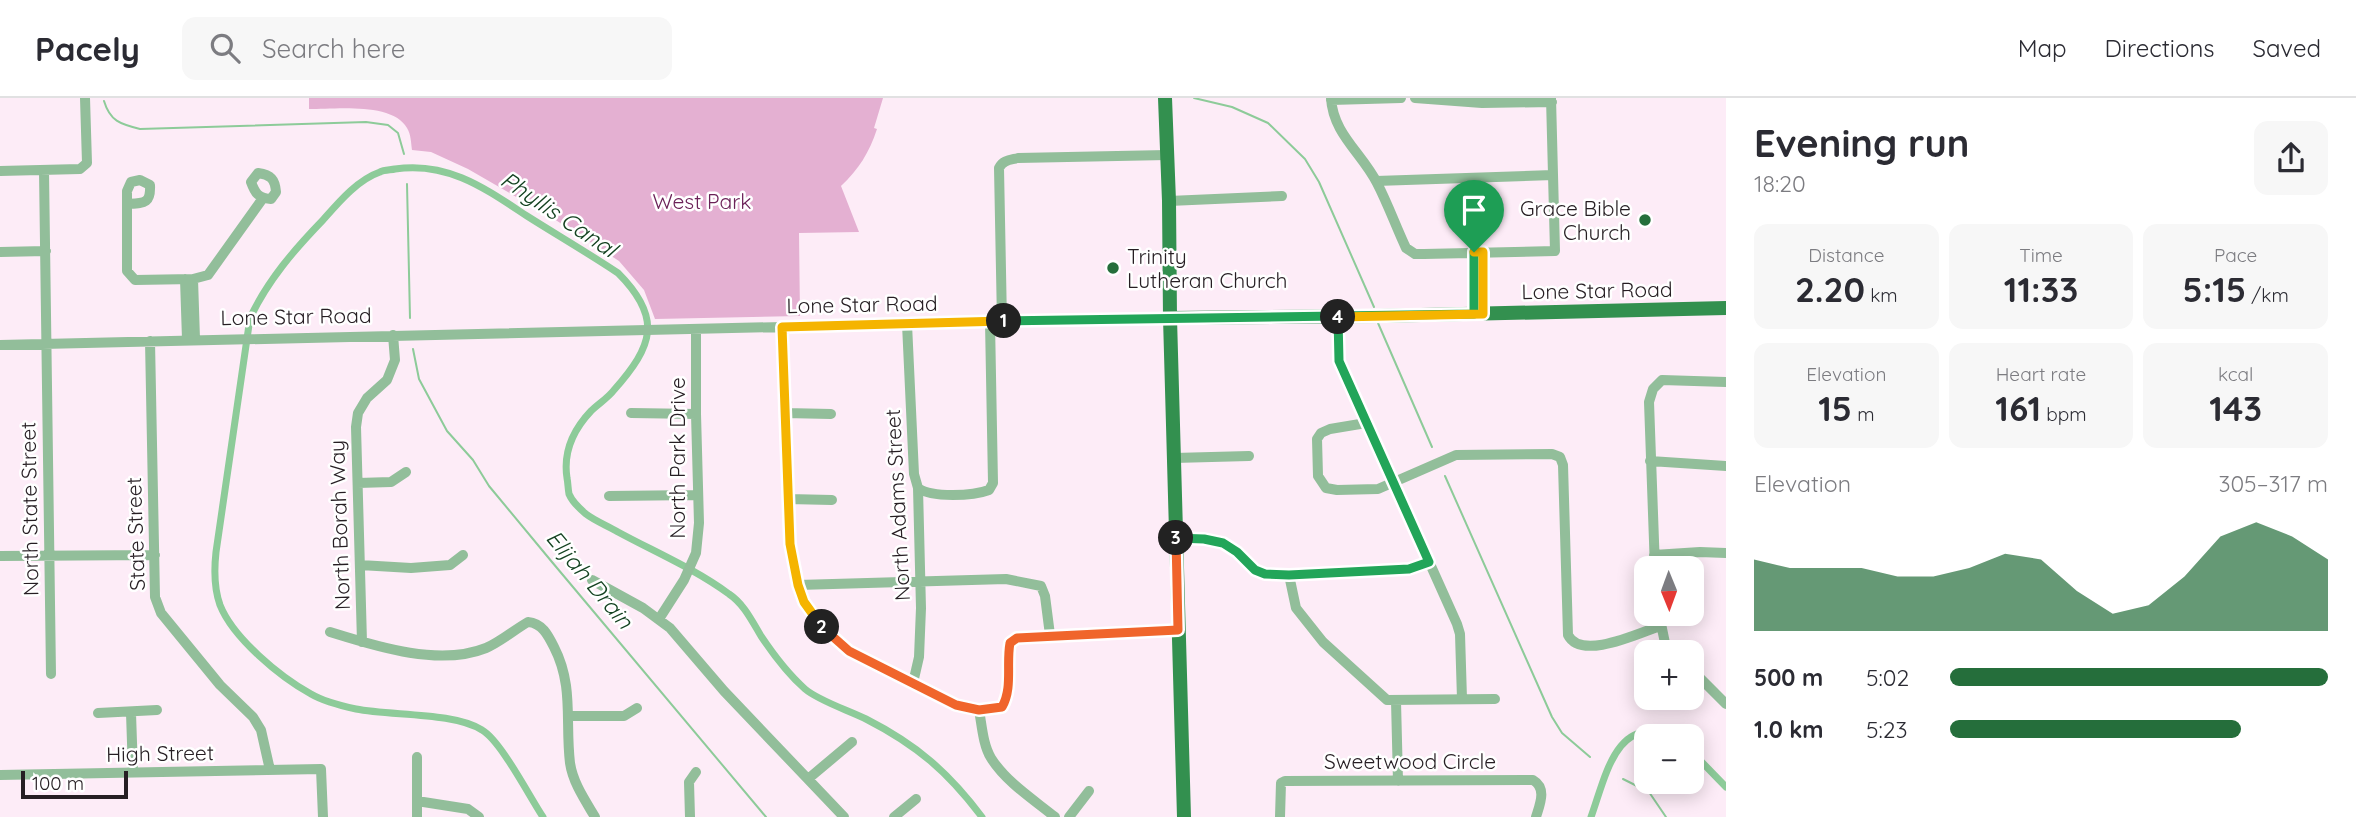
<!DOCTYPE html>
<meta charset="utf-8">
<style>
body{margin:0;font-family:Quicksand,sans-serif;background:#f7f7f7;color:#2b2b33;height:100vh;display:flex;flex-direction:column;font-size:26px;white-space:nowrap}
*{box-sizing:border-box;margin:0}
p{font-size:23px;color:#7c7c81}
.icon{flex:none;width:38px;height:38px;fill:none;stroke:currentColor;stroke-width:2;stroke-linecap:round;stroke-linejoin:round}
.map{position:relative;flex:1;overflow:hidden}
.sheet{display:flex;flex-direction:column;background:#fff;width:630px}
.sheet>*{flex:none}
.needle{width:46px;rotate:179deg}
.controls{position:absolute;left:1634px;top:458px;display:grid;gap:14px}
.controls a{display:grid;place-items:center;width:70px;height:70px;border-radius:14px;background:#fff;box-shadow:0 4px 18px #0003;font-size:35px}
.scale{position:absolute;left:21px;bottom:18px;width:107px;box-sizing:border-box;padding-left:7px;border:4px solid #261e23;border-top:0;font-size:19px;line-height:24px;white-space:nowrap;color:#261e23;-webkit-text-stroke:5px #fff;paint-order:stroke}
.pin{position:absolute;display:grid;place-items:center;width:60px;height:60px;color:#fff;margin:-72px -30px;border-radius:50% 50% 50% 0;rotate:-45deg;box-shadow:0 0 7px #0007}
.pin .icon{rotate:45deg}
.km{position:absolute;width:35px;height:35px;margin:-18px;border-radius:50%;background:#222;color:#fff;font-size:19px;line-height:35px;text-align:center}
.round{display:grid;place-items:center;flex:none;width:74px;height:74px;border-radius:14px;background:#f7f7f7}
.summary{display:flex;align-items:center;justify-content:space-between;height:119px;padding:0 28px}
h1{font-size:38px;font-weight:800;line-height:52px}
.stats{display:grid;grid-template-columns:repeat(3,1fr);gap:10px;height:119px;padding:7px 28px}
.stats div{display:grid;align-content:center;border-radius:14px;background:#f7f7f7;text-align:center}
.stats b{font-size:35px;font-weight:800}
.stats small{font-size:19px;font-weight:400}
.stats p{font-size:19px}
.chart{height:196px;padding:14px 28px}
.chart p{display:flex;justify-content:space-between}
.chart svg{width:100%;height:126px;margin-top:7px;fill:#256e3b;opacity:.7}
ul{padding:0 28px;list-style:none;font-size:23px}
li{display:grid;grid-template-columns:112px 84px 1fr;align-items:center;height:52px}
li i{height:18px;border-radius:9px;background:#256e3b}
header{display:flex;align-items:center;gap:42px;box-sizing:border-box;height:98px;padding:0 35px;background:#fff;border-bottom:2px solid #e1e1e2}
header strong{font-size:33px}
nav{display:flex;gap:38px;margin-inline-start:auto;font-size:24px}
.search{width:490px;height:63px;background:#f7f7f7;display:flex;align-items:center;gap:18px;box-sizing:border-box;padding:0 24px;border-radius:14px;color:#7c7c81;font-size:26px}
main{display:flex;flex:1;min-height:0}
.map>svg:first-child{display:block}
.green{fill:#e4b0d2}
.lines{fill:none;stroke-linecap:round;stroke-linejoin:round}
.stream{stroke:#8dcb99;stroke-width:2}
.canal{stroke:#8dcb99;stroke-width:7}
.minor{stroke:#92be9a;stroke-width:10}
.major{stroke:#33904f;stroke-width:14}
.split-1-casing{stroke:#fff;stroke-width:14}
.split-2-casing{stroke:#fff;stroke-width:14}
.split-3-casing{stroke:#fff;stroke-width:14}
.split-4-casing{stroke:#fff;stroke-width:14}
.split-5-casing{stroke:#fff;stroke-width:14}
.split-1{stroke:#22a559;stroke-width:9}
.split-2{stroke:#f5b400;stroke-width:9}
.split-3{stroke:#f0652b;stroke-width:9}
.split-4{stroke:#22a559;stroke-width:9}
.split-5{stroke:#f5b400;stroke-width:9}
.poi-dot{fill:#256e3b;stroke:#fff;stroke-width:2.5}
.labels{text-anchor:middle;dominant-baseline:central;stroke-width:5;stroke-linejoin:round;paint-order:stroke}
.park-label{font-size:21px;fill:#6b2158;stroke:#fff}
.poi-label{font-size:21px;fill:#261e23;stroke:#fff;text-anchor:end}
.street-label{font-size:21px;fill:#261e23;stroke:#fff}
.water-label{font-size:23px;font-style:italic;fill:#144221;stroke:#fff}
</style>
<header>
<strong>Pacely</strong>
<div class="search"><svg class="icon" aria-label="search" viewBox="0 0 24 24"><circle cx="10" cy="10" r="6"/><path d="M15 15l6 6"/></svg>Search here</div>
<nav><a>Map</a><a>Directions</a><a>Saved</a></nav>
</header>
<main>
<div class="map">
<svg width="1726" height="719" viewBox="0 0 1726 719">
<rect width="100%" height="100%" fill="#fdecf7"/>
<!-- green -->
<path class="green" d="M 309,0 L 883,0 L 874,30 L 877,31 C 869,55 859,71 841,88 L 859,134 L 799,135 L 800,218 L 655,221 L 644,192 L 619,163 L 551,119 L 468,71 L 431,54 L 412,52 C 411,45 411,36 407,30 C 393,4 335,11 309,11 Z"/>
<g class="lines">
<!-- stream -->
<path class="stream" d="M 1194,0 L 1232,9 L 1268,25 L 1305,61 L 1319,84 L 1374,209
M 104,3 C 110,23 120,26 140,31 L 366,24 L 388,27 L 398,35 L 404,56
M 407,86 L 410,220
M 1378,225 L 1432,349
M 413,251 L 419,281 L 447,333 L 473,362 L 489,388 L 552,464 L 766,719
M 1445,378 L 1552,619 L 1562,635 L 1590,659
M 1623,681 L 1649,694 L 1666,719"/>
<!-- canal -->
<path class="canal" d="M 1692,654 L 1726,689
M 543,719 C 529,698 501,643 482,632 C 454,614 391,618 356,611 C 342,608 323,603 311,596 C 280,579 233,540 220,507 C 214,490 214,472 216,454 L 250,220 C 268,182 294,152 323,122 C 338,105 357,82 380,74 C 384,72 391,72 395,71 C 448,63 486,91 527,118 C 557,137 588,155 618,175 C 663,220 653,248 614,292 C 608,300 598,306 591,313 C 573,332 563,354 567,380 C 568,385 568,391 569,396 C 572,403 580,411 586,416 C 595,423 608,428 618,434 C 655,454 695,471 729,496 C 744,506 752,523 761,538 C 773,556 788,576 805,591 C 819,603 848,612 866,621 C 917,647 948,674 982,719
M 1591,719 C 1605,681 1616,614 1672,639"/>
<!-- minor -->
<path class="minor" d="M 1331,0 C 1333,36 1362,55 1377,85 C 1388,106 1396,129 1406,150 L 1415,156 L 1424,156 L 1555,153 L 1551,0
M 1415,0 L 1482,5 L 1552,4
M 1331,2 L 1401,0
M 0,73 L 80,71 L 87,65 L 85,0
M 44,73 L 51,576
M 258,75 C 271,77 275,81 276,94 L 271,101 C 258,100 255,95 251,84 Z
M 140,82 L 150,87 C 151,106 144,105 127,106 L 127,93 L 131,84 Z
M 1376,83 L 1553,77
M 1169,103 L 1282,98
M 127,106 L 127,173 L 135,182 L 193,181 L 208,177 L 263,100
M 0,154 L 46,153
M 1474,154 L 1474,216
M 185,181 L 187,241
M 193,181 L 195,241
M 1483,216 L 1483,154
M 1337,219 L 1339,263 L 1457,526 L 1460,536 L 1462,601
M 1002,224 L 999,70 C 1003,62 1010,62 1018,60 L 1167,57
M 907,226 L 914,376 L 918,390 L 921,510 L 919,559 L 913,585
M 782,229 L 790,446 L 796,483 L 804,504 L 818,526 L 849,553 L 956,607 L 979,612 L 1002,609 C 1013,590 1006,566 1011,545 L 1017,540 L 1178,532
M 150,243 L 155,499 L 161,515 L 220,587 L 253,619 L 261,632 L 270,672
M 0,247 L 1170,220
M 631,315 L 696,316
M 785,315 L 831,316
M 1366,325 L 1330,331 L 1321,335 L 1317,341 L 1318,378 L 1326,390 L 1337,392 L 1378,391 L 1456,357 L 1552,356 L 1560,359 L 1563,367 L 1568,537 C 1581,563 1639,535 1660,528
M 1174,360 L 1249,358
M 1650,363 L 1726,368
M 358,385 L 391,384 L 406,374
M 918,390 C 932,400 973,398 989,392 L 993,385 L 990,224
M 609,398 L 698,397
M 788,401 L 832,402
M 1176,440 L 1204,441 L 1223,445 L 1237,454 L 1255,472 L 1265,476 L 1289,477 L 1409,471 L 1429,464
M 1654,457 L 1700,454 L 1726,455
M 0,458 L 155,457
M 360,467 L 411,470 L 450,467 L 463,457
M 1655,471 L 1649,304 L 1653,291 L 1662,282 L 1726,284
M 1289,477 L 1296,510 L 1323,544 L 1387,602 L 1495,601
M 592,482 L 643,510 L 670,530 L 724,593 L 844,719
M 798,487 L 1006,481 L 1041,488 L 1045,498 L 1050,537
M 1659,516 L 1665,545 L 1675,555
M 659,521 L 684,482 L 696,455 L 699,425 L 696,316 L 696,231
M 330,534 C 375,548 439,569 486,550 C 500,544 514,532 528,524 C 542,525 548,537 554,549 C 574,588 565,623 570,665 C 573,685 585,702 595,719
M 362,544 L 356,329 L 358,315 L 367,300 L 387,282 L 395,262 L 393,237
M 1692,572 L 1726,606
M 1396,603 L 1398,683
M 979,612 C 982,628 983,647 991,660 C 1006,684 1034,702 1055,719
M 98,615 L 157,612
M 131,615 L 133,674
M 568,618 L 624,618 L 637,610
M 417,659 L 417,719
M 0,677 L 321,671 L 323,719
M 808,681 L 852,644
M 417,703 L 468,711 L 479,719
M 690,719 L 689,684 L 696,674
M 894,719 L 916,701
M 1069,719 L 1089,693
M 1280,719 L 1281,685 L 1285,683 L 1533,682 C 1547,690 1540,706 1536,719"/>
<!-- major -->
<path class="major" d="M 1165,0 L 1169,103 L 1170,220 L 1184,719
M 1170,220 L 1379,218 L 1726,210"/>
</g>
<g class="lines">
<!-- split-1 casing -->
<g class="split-1-casing">
<path id="split-1" d="M 1004,223 L 1474,216 L 1474,154"/>
</g>
<!-- split-2 casing -->
<g class="split-2-casing">
<path id="split-2" d="M 822,529 L 804,504 L 798,487 L 790,446 L 782,229 L 1004,223"/>
</g>
<!-- split-3 casing -->
<g class="split-3-casing">
<path id="split-3" d="M 822,529 L 849,553 L 956,607 L 979,612 L 1002,609 C 1013,590 1006,566 1010,545 L 1017,540 L 1178,532 L 1176,440"/>
</g>
<!-- split-4 casing -->
<g class="split-4-casing">
<path id="split-4" d="M 1176,440 L 1204,441 L 1223,445 L 1237,454 L 1255,472 L 1265,476 L 1289,477 L 1409,471 L 1429,464 L 1339,263 L 1338,219"/>
</g>
<!-- split-5 casing -->
<g class="split-5-casing">
<path id="split-5" d="M 1338,219 L 1483,216 L 1483,154 L 1474,154"/>
</g>
<!-- split-1 -->
<use href="#split-1" class="split-1"/>
<!-- split-2 -->
<use href="#split-2" class="split-2"/>
<!-- split-3 -->
<use href="#split-3" class="split-3"/>
<!-- split-4 -->
<use href="#split-4" class="split-4"/>
<!-- split-5 -->
<use href="#split-5" class="split-5"/>
</g>
<!-- markers -->
<g class="poi-dot">
<circle cx="1645" cy="122" r="7"/>
<circle cx="1113" cy="170" r="7"/>
</g>
<g class="labels">
<!-- park labels -->
<g class="park-label">
<text x="702" y="103">West Park</text>
</g>
<!-- poi labels -->
<g class="poi-label">
<text x="1631" y="110">Grace Bible<tspan x="1631" dy="24">Church</tspan></text>
<text x="1127" y="158" text-anchor="start">Trinity<tspan x="1127" dy="24">Lutheran Church</tspan></text>
</g>
<!-- street labels -->
<g class="street-label">
<text transform="translate(1597 192) rotate(-1)">Lone Star Road</text>
<text transform="translate(862 206) rotate(-1)">Lone Star Road</text>
<text transform="translate(296 218) rotate(-1)">Lone Star Road</text>
<text transform="translate(677 360) rotate(-90)">North Park Drive</text>
<text transform="translate(897 407) rotate(-93)">North Adams Street</text>
<text transform="translate(29 411) rotate(-91)">North State Street</text>
<text transform="translate(339 427) rotate(-92)">North Borah Way</text>
<text transform="translate(135 436) rotate(-92)">State Street</text>
<text transform="translate(160 655) rotate(-1)">High Street</text>
<text x="1410" y="663">Sweetwood Circle</text>
</g>
<!-- water labels -->
<g class="water-label">
<text transform="translate(559 116) rotate(34)">Phyllis Canal</text>
<text transform="translate(590 481) rotate(50)">Elijah Drain</text>
</g>
</g>
</svg>
<div class="controls">
<a><svg class="needle" viewBox="-14 -14 28 28"><path d="M0-13l5 13h-10z" fill="#e53935"/><path d="M0 13l5-13h-10z" fill="#7c7c81"/></svg></a>
<a>+</a>
<a>−</a>
</div>
<div class="scale">100 m</div>
<div class="pin" style="left:1474px;top:154px;background:#1e9e55"><svg class="icon" aria-label="arrive" viewBox="0 0 24 24"><path d="M6 21V4h12l-3 4 3 4H6"/></svg></div>
<b class="km" style="left:1004px;top:223px">1</b>
<b class="km" style="left:822px;top:529px">2</b>
<b class="km" style="left:1176px;top:440px">3</b>
<b class="km" style="left:1338px;top:219px">4</b>
</div>
<section class="sheet">
<div class="summary"><div><h1>Evening run</h1><p>18:20</p></div><a class="round"><svg class="icon" aria-label="share" viewBox="0 0 24 24"><path d="M12 15V3M7 8l5-5 5 5M5 13v7h14v-7"/></svg></a></div>
<div class="stats">
<div><p>Distance</p><b>2.20<small> km</small></b></div>
<div><p>Time</p><b>11:33</b></div>
<div><p>Pace</p><b>5:15<small> /km</small></b></div>
</div>
<div class="stats">
<div><p>Elevation</p><b>15<small> m</small></b></div>
<div><p>Heart rate</p><b>161<small> bpm</small></b></div>
<div><p>kcal</p><b>143</b></div>
</div>
<div class="chart"><p><span>Elevation</span>305–317 m</p>
<svg viewBox="0 0 160 44" preserveAspectRatio="none"><path d="M0 44V19L10 22L20 22L30 22L40 25L50 25L60 22L70 17L80 19L90 30L100 38L110 35L120 25L130 11L140 6L150 11L160 19V44z"/></svg>
</div>
<ul>
<li><b>500 m</b>5:02<i style="width:100%"></i></li>
<li><b>1.0 km</b>5:23<i style="width:77%"></i></li>
</ul>
</section>
</main>
